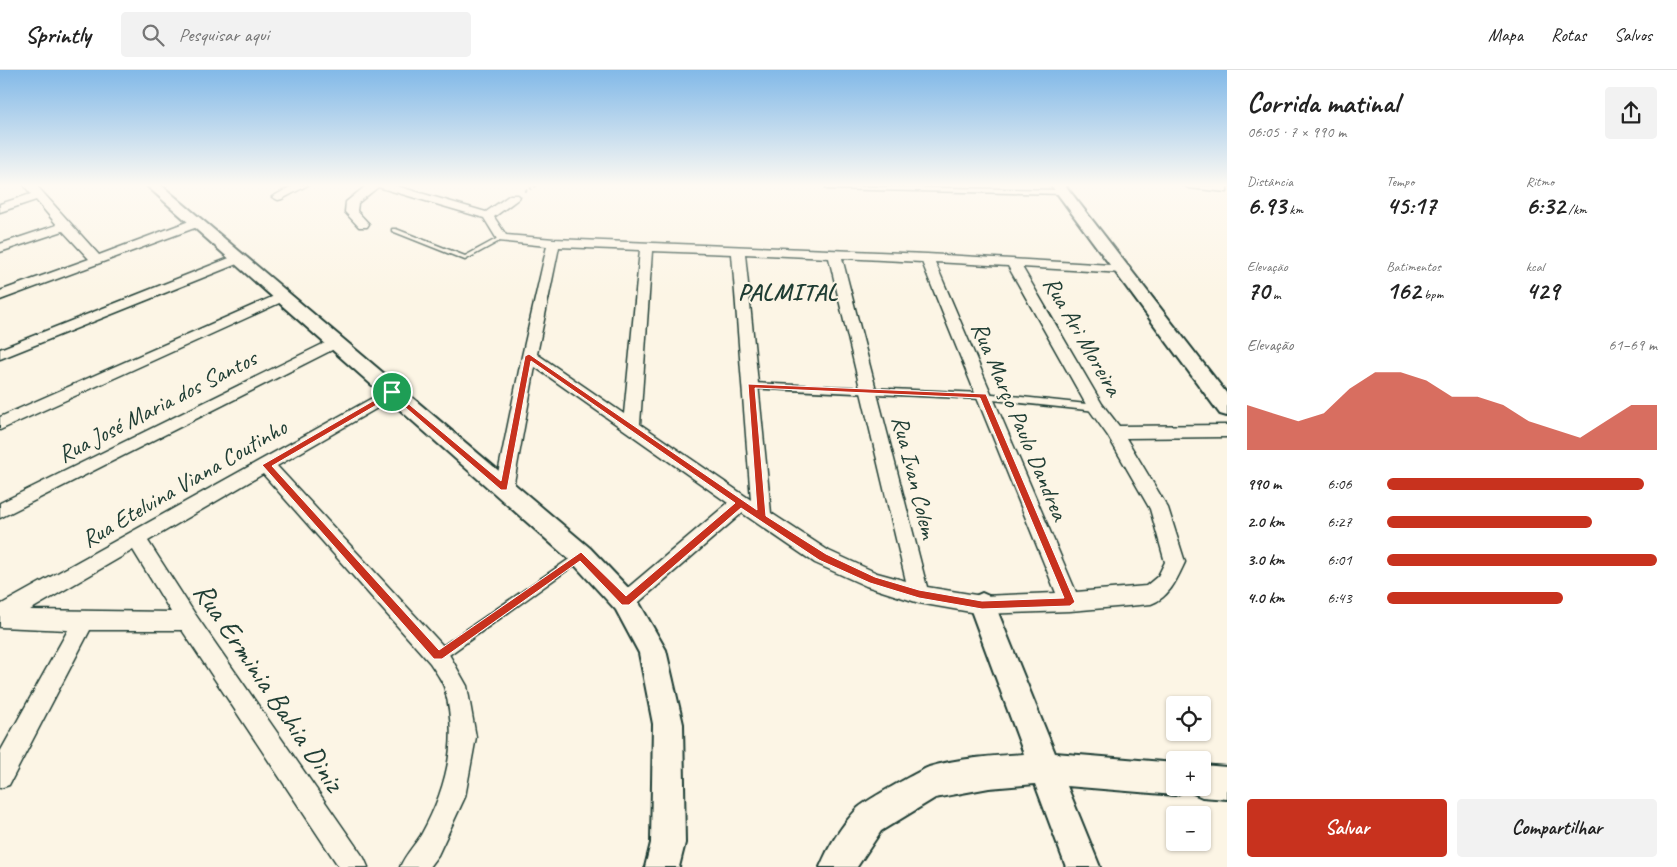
<!DOCTYPE html>
<html lang="pt">
<meta charset="utf-8">
<style>
body{margin:0;font-family:Caveat,sans-serif;background:#f2f2f2;color:#222;height:100vh;display:flex;flex-direction:column;font-size:19px;white-space:nowrap}
*{box-sizing:border-box;margin:0}
p{font-size:16px;color:#767676}
.icon{flex:none;width:28px;height:28px;fill:none;stroke:currentColor;stroke-width:2;stroke-linecap:round;stroke-linejoin:round}
.map{position:relative;flex:1;overflow:hidden}
.panel{display:flex;flex-direction:column;background:#fff;width:450px}
.panel>*{flex:none}
.controls{position:absolute;left:1166px;top:626px;display:grid;gap:10px}
.controls a{display:grid;place-items:center;width:45px;height:45px;border-radius:5px;background:#fff;box-shadow:0 1px 4px #0004;font-size:25px}
.pin{position:absolute;display:grid;place-items:center;width:42px;height:42px;color:#fff;margin:-21px;border:2px solid #fff;border-radius:50%;box-shadow:0 1px 5px #0007}
.round{display:grid;place-items:center;flex:none;width:52px;height:52px;border-radius:5px;background:#f2f2f2}
.head{display:flex;align-items:center;justify-content:space-between;height:85px;padding:0 20px}
h1{font-size:28px;font-weight:700;line-height:38px}
.stats{display:grid;grid-template-columns:repeat(3,1fr);gap:8px;height:85px;padding:5px 20px}
.stats div{display:grid;align-content:center}
.stats b{font-size:25px;font-weight:700}
.stats small{font-size:14px;font-weight:400}
.stats p{font-size:14px}
.chart{height:140px;padding:10px 20px}
.chart p{display:flex;justify-content:space-between}
.chart svg{width:100%;height:90px;margin-top:5px;fill:#c8321e;opacity:.7}
.button{display:flex;gap:10px;margin-top:auto;padding:10px 20px}
.button a{flex:1;height:58px;border-radius:5px;background:#c8321e;color:#fff;font-size:20px;font-weight:700;line-height:58px;text-align:center}
.button a+a{background:#f2f2f2;color:#222}
ul{padding:0 20px;list-style:none;font-size:16px}
li{display:grid;grid-template-columns:80px 60px 1fr;align-items:center;height:38px}
li i{height:12px;border-radius:6px;background:#c8321e}
header{display:flex;align-items:center;gap:30px;box-sizing:border-box;height:70px;padding:0 25px;background:#fff;border-bottom:1px solid #e0e0e0}
header strong{font-size:24px}
nav{display:flex;gap:28px;margin-inline-start:auto;font-size:18px}
.search{width:350px;height:45px;background:#f2f2f2;display:flex;align-items:center;gap:12px;box-sizing:border-box;padding:0 18px;border-radius:5px;color:#767676;font-size:19px}
main{display:flex;flex:1;min-height:0}
.map>svg:first-child{display:block}
.lines{fill:none;stroke-linecap:round;stroke-linejoin:round}
.service-casing{stroke:#1f3d34;stroke-width:3}
.minor-casing{stroke:#1f3d34;stroke-width:3}
.tertiary-casing{stroke:#1f3d34;stroke-width:4}
.path{stroke:#1f3d34;stroke-width:2.5;stroke-dasharray:2.5 2.5;stroke-linecap:butt}
.service{fill:#fcf5e5;fill-rule:evenodd}
.minor{fill:#fcf5e5;fill-rule:evenodd}
.tertiary{fill:#fcf5e5;fill-rule:evenodd}
.route{fill:#c8321e;stroke:#fff;fill-rule:evenodd}
.labels{text-anchor:middle;dominant-baseline:central;stroke-width:4;stroke-linejoin:round;paint-order:stroke}
.far-district-label{font-size:24px;font-weight:bold;letter-spacing:1px;fill:#1f3d34;stroke:#fcf5e5}
.street-label{font-size:24px;fill:#1f3d34;stroke:#fcf5e5}
.near-street-label{font-size:29px;fill:#1f3d34;stroke:#fcf5e5}
</style>
<header>
<strong>Sprintly</strong>
<div class="search"><svg class="icon" aria-label="search" viewBox="0 0 24 24"><circle cx="10" cy="10" r="6"/><path d="M15 15l6 6"/></svg>Pesquisar aqui</div>
<nav><a>Mapa</a><a>Rotas</a><a>Salvos</a></nav>
</header>
<main>
<div class="map">
<svg width="1227" height="797" viewBox="0 0 1227 797">
<rect width="100%" height="100%" fill="#fcf5e5"/>
<filter id="ink" filterUnits="userSpaceOnUse"><feTurbulence type="fractalNoise" baseFrequency=".02" numOctaves="2"/><feDisplacementMap in="SourceGraphic" scale="10" xChannelSelector="R" yChannelSelector="G"/><feConvolveMatrix kernelMatrix="1 2 1 2 8 2 1 2 1" color-interpolation-filters="sRGB"/></filter>
<g filter="url(#ink)">
<g class="lines">
<!-- service casing -->
<g class="service-casing">
<path id="service" d="M 829,116 L 1065,120 L 1068,122 L 1065,124 L 827,119 L 826,118 Z
M 392,159 L 396,159 L 465,186 L 500,167 L 505,168 L 465,190 L 392,161 Z
M 751,313 L 983,323 L 1096,335 L 1100,338 L 1096,341 L 983,329 L 748,318 L 747,316 Z
M 581,481 L 584,482 L 586,485 L 584,488 L 442,590 L 438,591 L 434,590 L 433,586 L 434,582 Z"/>
</g>
<!-- minor casing -->
<g class="minor-casing">
<path id="minor" d="M 24,115 L 36,115 L 99,185 L 192,150 L 200,150 L 202,153 L 200,156 L 0,230 L 0,221 L 89,189 L 63,161 L 0,182 L 0,174 L 57,155 L 36,130 L 0,142 L 0,134 L 31,124 Z
M 294,115 L 308,115 L 282,129 L 278,130 L 272,127 Z
M 367,115 L 393,115 L 486,142 L 510,125 L 518,125 L 520,127 L 518,129 L 494,147 L 506,165 L 554,169 L 927,184 L 1128,196 L 1130,199 L 1128,202 L 1123,203 L 1022,197 L 1102,334 L 1119,356 L 1227,355 L 1227,367 L 1126,368 L 1168,438 L 1185,492 C 1177,509 1170,527 1151,534 L 1070,541 L 982,544 L 919,533 L 866,516 L 815,493 L 742,443 L 632,538 L 625,541 L 618,538 L 615,532 L 618,526 L 728,433 L 535,297 L 513,418 L 510,423 L 504,425 L 498,423 L 495,418 L 522,286 L 547,176 L 498,171 L 484,148 L 378,117 L 358,133 L 357,141 L 369,154 L 367,157 L 359,157 L 345,142 L 346,132 ZM 559,177 L 640,180 L 624,344 L 537,284 ZM 652,181 L 732,184 L 751,430 L 640,354 ZM 745,184 L 829,188 L 906,511 L 877,503 L 829,481 L 771,443 ZM 842,188 L 922,192 L 1056,523 L 982,526 L 927,517 ZM 935,192 L 1008,196 L 1088,338 L 1108,366 L 1150,439 L 1165,492 L 1158,506 L 1146,516 L 1076,522 Z
M 1183,115 L 1227,116 L 1227,122 L 1189,118 Z
M 237,185 L 243,189 L 242,192 L 0,289 L 0,279 Z
M 281,223 L 286,224 L 288,227 L 286,230 L 0,360 L 0,347 Z
M 335,268 L 340,270 L 342,273 L 340,276 L 0,448 L 0,433 Z
M 392,317 L 398,318 L 400,322 L 398,326 L 277,396 L 446,579 L 467,616 L 476,667 L 465,727 L 438,785 L 429,797 L 400,797 C 405,785 414,776 421,765 C 446,720 459,671 445,620 C 443,611 435,601 430,593 L 263,404 L 148,471 L 195,544 L 364,788 L 368,797 L 339,797 L 182,560 L 90,560 L 9,715 L 0,718 L 0,682 L 68,560 L 0,557 L 0,535 ZM 133,480 L 171,542 L 30,540 Z"/>
</g>
<!-- tertiary casing -->
<g class="tertiary-casing">
<path id="tertiary" d="M 146,115 L 161,115 L 590,478 L 634,524 L 666,580 L 683,654 L 685,773 L 679,797 L 645,797 L 651,773 L 653,654 L 639,583 L 616,540 L 572,492 Z
M 1051,115 L 1065,115 L 1227,324 L 1227,346 L 1220,344 Z
M 982,523 L 991,527 L 995,535 L 1055,683 L 1175,693 L 1175,718 L 1187,718 L 1186,720 L 1175,725 L 1067,716 L 1100,797 L 1066,797 L 1035,714 L 989,718 L 935,728 L 881,761 L 857,797 L 820,797 C 828,777 842,755 857,739 C 863,732 919,701 929,697 C 959,688 993,686 1024,684 L 969,535 L 973,527 Z
M 1202,695 L 1227,697 L 1227,729 L 1202,727 L 1191,722 L 1189,718 L 1202,718 Z"/>
</g>
<!-- path -->
<path class="path" d="M 525,121 L 538,115"/>
<!-- service -->
<use href="#service" class="service"/>
<!-- minor -->
<use href="#minor" class="minor"/>
<!-- tertiary -->
<use href="#tertiary" class="tertiary"/>
</g>
</g>
<!-- sky -->
<linearGradient id="sky" x2="0" y2="1"><stop stop-color="#82b9e8"/><stop offset="0.51" stop-color="#fefaf3"/><stop offset="1" stop-color="#fefaf3" stop-opacity="0"/></linearGradient>
<rect width="1227" height="226" fill="url(#sky)"/>
<!-- route -->
<path class="route" d="M 529,284 L 757,440 L 748,314 L 986,324 L 1075,532 L 1070,536 L 982,539 L 919,528 L 870,513 L 819,490 L 741,438 L 629,535 L 622,535 L 580,491 L 442,589 L 434,589 L 262,395 L 392,320 L 501,411 L 525,286 ZM 531,291 L 735,433 L 626,526 L 581,482 L 439,580 L 272,396 L 392,326 L 501,420 L 507,420 ZM 755,318 L 980,328 L 1064,528 L 982,531 L 919,520 L 875,507 L 826,484 L 766,446 Z"/>
<g class="labels">
<!-- far-district labels -->
<g class="far-district-label">
<text x="788" y="222">PALMITAL</text>
</g>
<!-- street labels -->
<g class="street-label">
<text transform="translate(1083 266) rotate(60)">Rua Ari Moreira</text>
<text transform="translate(157 336) rotate(-27)">Rua José Maria dos Santos</text>
<text transform="translate(1020 351) rotate(67)">Rua Março Paulo Dandrea</text>
<text transform="translate(915 407) rotate(76)">Rua Ivan Colem</text>
<text transform="translate(184 413) rotate(-30)">Rua Etelvina Viana Coutinho</text>
</g>
<!-- near-street labels -->
<g class="near-street-label">
<text transform="translate(269 617) rotate(56)">Rua Erminia Bahia Diniz</text>
</g>
</g>
</svg>
<div class="controls">
<a><svg class="icon" aria-label="locate" viewBox="0 0 24 24"><circle cx="12" cy="12" r="6"/><path d="M12 2v4M12 18v4M2 12h4M18 12h4"/></svg></a>
<a>+</a>
<a>−</a>
</div>
<div class="pin" style="left:392px;top:322px;background:#1e9e55"><svg class="icon" aria-label="arrive" viewBox="0 0 24 24"><path d="M6 21V4h12l-3 4 3 4H6"/></svg></div>
</div>
<section class="panel">
<div class="head"><div><h1>Corrida matinal</h1><p>06:05 · 7 × 990 m</p></div><a class="round"><svg class="icon" aria-label="share" viewBox="0 0 24 24"><path d="M12 15V3M7 8l5-5 5 5M5 13v7h14v-7"/></svg></a></div>
<div class="stats">
<div><p>Distância</p><b>6.93<small> km</small></b></div>
<div><p>Tempo</p><b>45:17</b></div>
<div><p>Ritmo</p><b>6:32<small> /km</small></b></div>
</div>
<div class="stats">
<div><p>Elevação</p><b>70<small> m</small></b></div>
<div><p>Batimentos</p><b>162<small> bpm</small></b></div>
<div><p>kcal</p><b>429</b></div>
</div>
<div class="chart"><p><span>Elevação</span>61–69 m</p>
<svg viewBox="0 0 160 44" preserveAspectRatio="none"><path d="M0 44V22L10 26L20 30L30 26L40 14L50 6L60 6L70 10L80 18L90 18L100 22L110 30L120 34L130 38L140 30L150 22L160 22V44z"/></svg>
</div>
<ul>
<li><b>990 m</b>6:06<i style="width:95%"></i></li>
<li><b>2.0 km</b>6:27<i style="width:76%"></i></li>
<li><b>3.0 km</b>6:01<i style="width:100%"></i></li>
<li><b>4.0 km</b>6:43<i style="width:65%"></i></li>
</ul>
<div class="button"><a>Salvar</a><a>Compartilhar</a></div>
</section>
</main>
